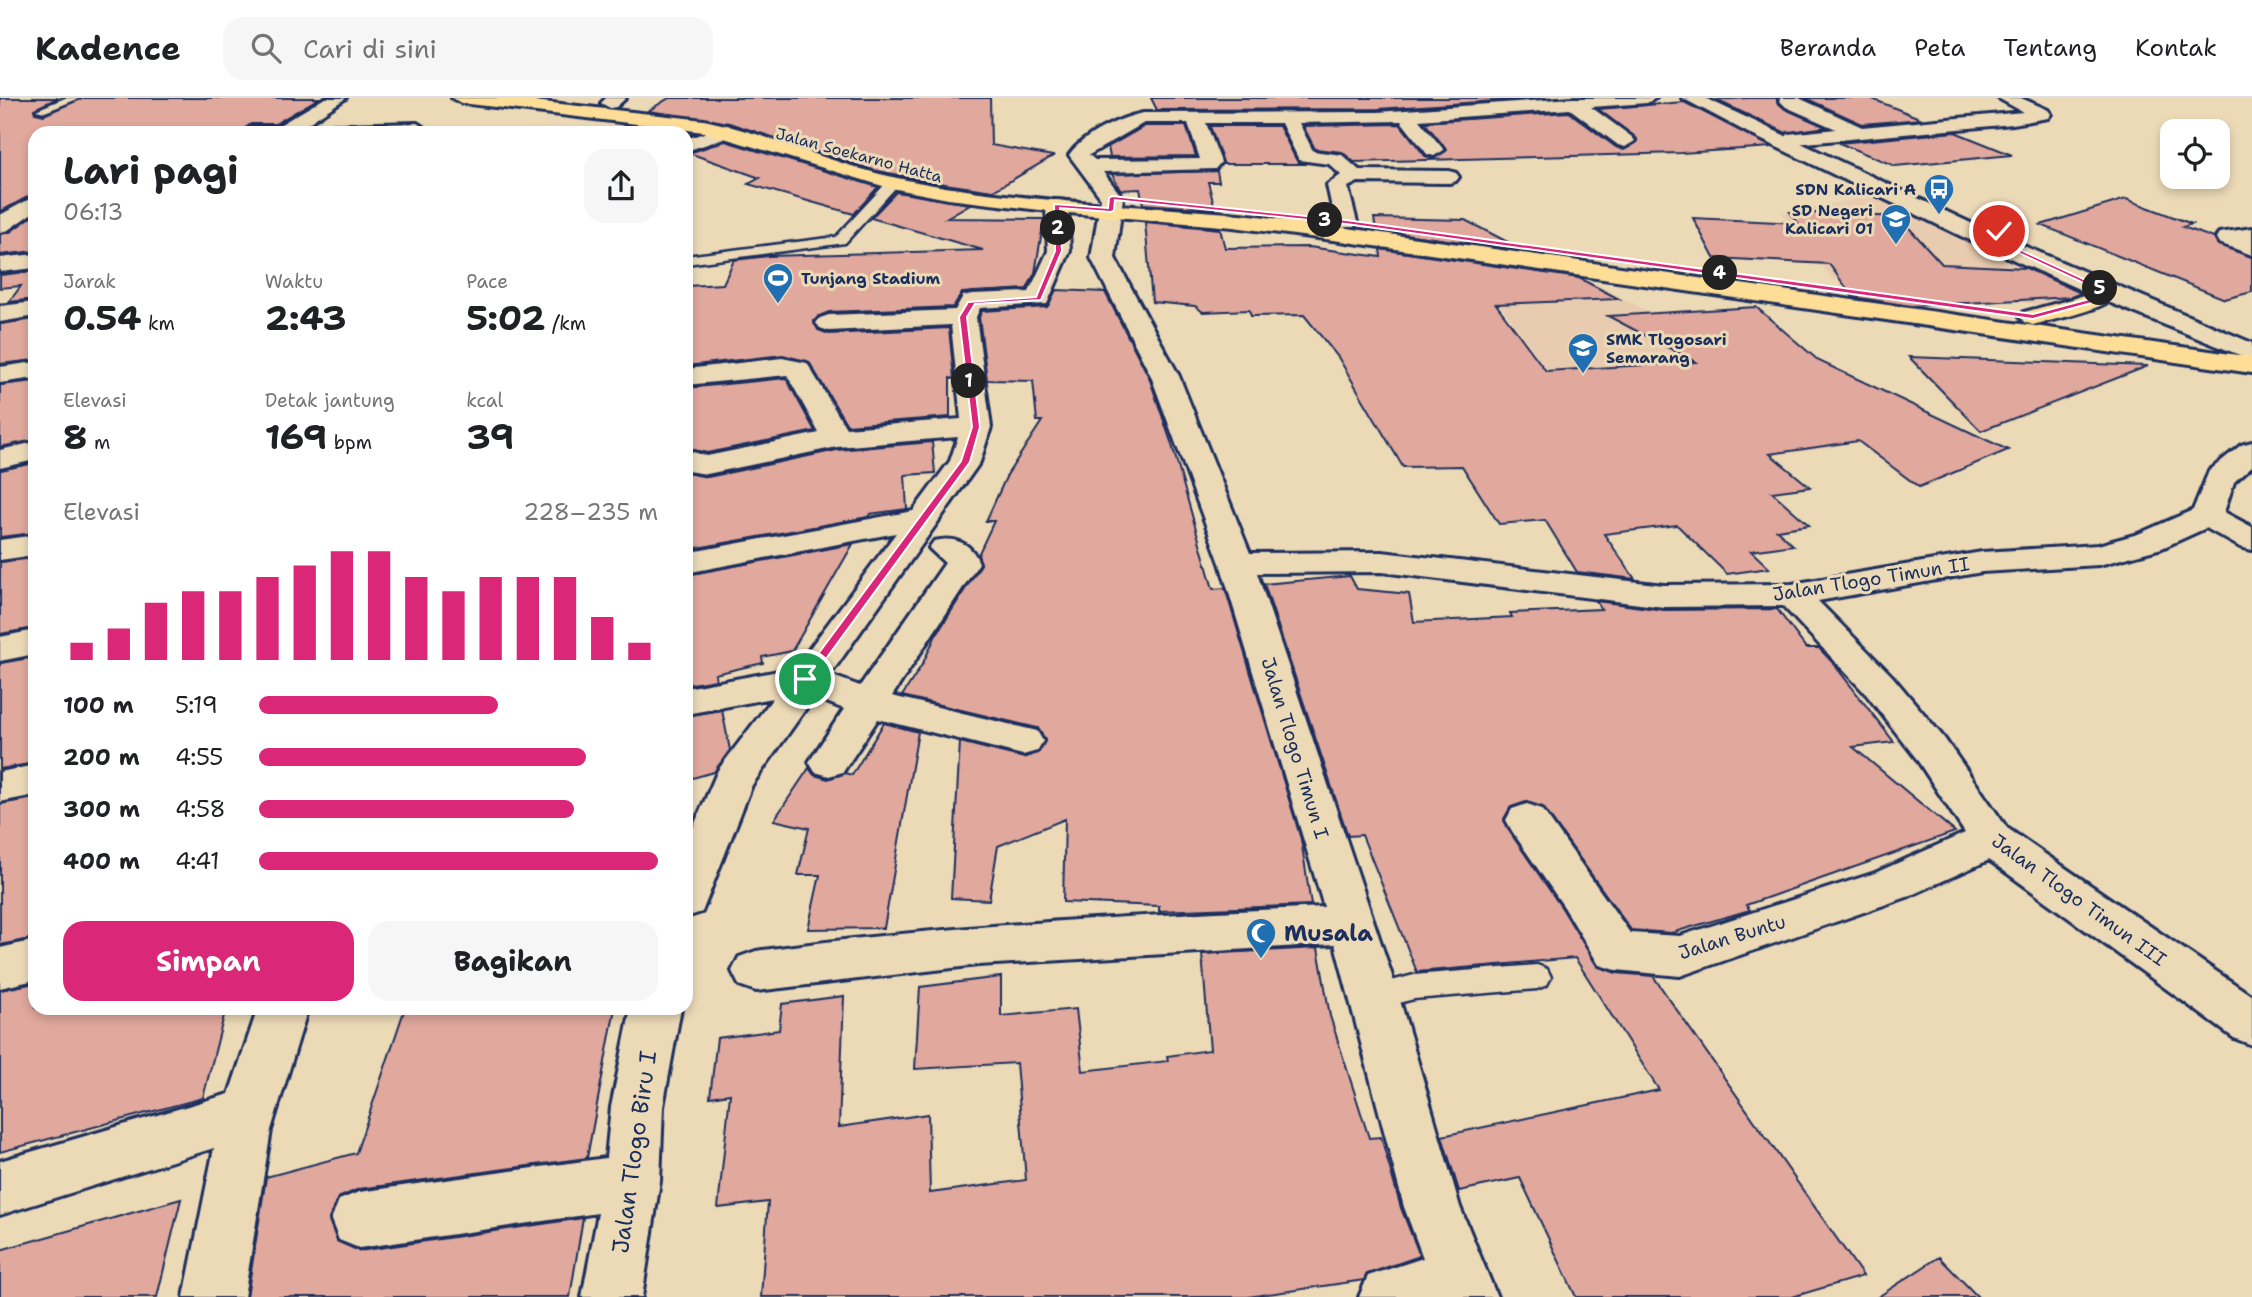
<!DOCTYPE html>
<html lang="id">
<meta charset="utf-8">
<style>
body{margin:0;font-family:"Shantell Sans",sans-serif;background:#f6f6f6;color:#202124;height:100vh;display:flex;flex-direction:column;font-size:26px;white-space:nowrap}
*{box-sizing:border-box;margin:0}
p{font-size:23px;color:#757577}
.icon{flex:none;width:38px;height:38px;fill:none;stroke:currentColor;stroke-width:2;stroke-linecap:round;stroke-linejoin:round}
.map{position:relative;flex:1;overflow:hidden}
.side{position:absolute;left:28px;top:28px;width:665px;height:889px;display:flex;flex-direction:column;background:#fff;border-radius:21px;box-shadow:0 4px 10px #0003}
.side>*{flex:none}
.controls{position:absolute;left:2160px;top:21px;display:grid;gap:14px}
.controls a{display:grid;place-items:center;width:70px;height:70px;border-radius:14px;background:#fff;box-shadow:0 4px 10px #0003;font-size:35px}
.pin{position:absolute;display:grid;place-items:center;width:60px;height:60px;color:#fff;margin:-30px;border:4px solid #fff;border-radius:50%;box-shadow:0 2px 7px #0007}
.km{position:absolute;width:35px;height:35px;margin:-18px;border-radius:50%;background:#222;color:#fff;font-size:19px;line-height:35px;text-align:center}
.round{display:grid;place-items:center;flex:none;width:74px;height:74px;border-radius:21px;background:#f6f6f6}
.head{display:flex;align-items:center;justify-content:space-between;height:119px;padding:0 35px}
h1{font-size:38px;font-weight:700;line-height:52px}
.metrics{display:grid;grid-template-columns:repeat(3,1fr);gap:10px;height:119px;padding:7px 35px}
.metrics div{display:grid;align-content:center}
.metrics b{font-size:35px;font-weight:700}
.metrics small{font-size:19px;font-weight:400}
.metrics p{font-size:19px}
.chart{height:196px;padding:14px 35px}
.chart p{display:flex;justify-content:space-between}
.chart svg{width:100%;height:126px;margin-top:7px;stroke:#db2777;stroke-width:6}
.action{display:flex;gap:14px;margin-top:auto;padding:14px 35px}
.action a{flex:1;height:80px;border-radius:21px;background:#db2777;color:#fff;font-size:28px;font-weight:700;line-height:80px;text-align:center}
.action a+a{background:#f6f6f6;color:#202124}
ul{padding:0 35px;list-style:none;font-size:23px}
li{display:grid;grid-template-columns:112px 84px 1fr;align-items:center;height:52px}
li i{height:18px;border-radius:9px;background:#db2777}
header{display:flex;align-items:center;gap:42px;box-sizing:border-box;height:98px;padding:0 35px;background:#fff;border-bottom:2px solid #e0e0e0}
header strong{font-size:33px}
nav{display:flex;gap:38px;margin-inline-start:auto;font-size:24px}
.search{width:490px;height:63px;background:#f6f6f6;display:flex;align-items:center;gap:18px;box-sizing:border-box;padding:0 24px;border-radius:21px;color:#757577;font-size:26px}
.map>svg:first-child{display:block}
.built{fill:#e9cbaf}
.building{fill:#e1a89d;stroke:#1b2f5e;stroke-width:2}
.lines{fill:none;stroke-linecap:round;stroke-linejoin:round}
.service-casing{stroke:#1b2f5e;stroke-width:5}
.minor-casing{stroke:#1b2f5e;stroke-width:6}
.tertiary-casing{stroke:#1b2f5e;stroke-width:6}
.primary-casing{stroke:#1b2f5e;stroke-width:6}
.service{fill:#ecdab7;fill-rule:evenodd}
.minor{fill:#ecdab7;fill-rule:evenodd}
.tertiary{fill:#ecdab7;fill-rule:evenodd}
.primary{fill:#fede96;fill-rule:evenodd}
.route{fill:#db2777;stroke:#fff;stroke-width:2}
.labels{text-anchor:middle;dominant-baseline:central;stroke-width:6;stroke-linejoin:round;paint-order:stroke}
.far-street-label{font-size:16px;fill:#1b2f5e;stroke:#ecdab7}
.far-poi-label{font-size:16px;font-weight:bold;fill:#1b2f5e;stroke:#ecdab7;text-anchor:end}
.street-label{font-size:19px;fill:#1b2f5e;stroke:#ecdab7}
.near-poi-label{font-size:23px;font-weight:bold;fill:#1b2f5e;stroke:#ecdab7;text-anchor:start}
.near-street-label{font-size:23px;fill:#1b2f5e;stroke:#ecdab7}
</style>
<header>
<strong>Kadence</strong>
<div class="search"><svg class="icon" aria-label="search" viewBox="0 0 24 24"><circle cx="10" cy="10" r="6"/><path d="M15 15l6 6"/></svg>Cari di sini</div>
<nav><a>Beranda</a><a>Peta</a><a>Tentang</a><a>Kontak</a></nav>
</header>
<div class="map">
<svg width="2252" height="1199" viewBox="0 0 2252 1199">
<rect width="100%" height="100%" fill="#ecdab7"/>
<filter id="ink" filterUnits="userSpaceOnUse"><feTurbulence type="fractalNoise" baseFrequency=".0143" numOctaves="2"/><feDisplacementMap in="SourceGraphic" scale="14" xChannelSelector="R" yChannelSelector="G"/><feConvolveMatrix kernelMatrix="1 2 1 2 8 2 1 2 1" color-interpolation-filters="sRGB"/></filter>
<g filter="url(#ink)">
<!-- built -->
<path class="built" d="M 1872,98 L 2078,190 L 2084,202 L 2059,209 L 1832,181 L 1782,115 Z
M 1535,176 L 1594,185 L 1716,250 L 1880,330 L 1826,350 L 1702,367 L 1564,296 L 1499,205 L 1539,204 Z"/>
<!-- building -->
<path class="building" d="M 0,0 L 58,0 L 34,11 L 35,15 L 44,17 L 82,0 L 319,0 L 275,26 L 251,26 L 240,34 L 35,35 L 35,95 L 0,114 Z
M 669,0 L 990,0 L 991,47 L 1053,58 L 993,93 L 938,85 L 873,72 L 729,25 L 648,13 Z
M 1151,0 L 1536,0 L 1378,11 L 1157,12 Z
M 1747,0 L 1777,0 L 1777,4 L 1785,11 L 1826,29 L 1786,35 L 1716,2 Z
M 1805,0 L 1870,0 L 1922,21 L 1862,26 Z
M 1684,4 L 1772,49 L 1681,55 L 1354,64 L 1342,54 L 1315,51 L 1303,28 L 1400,26 L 1425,58 L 1433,61 L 1447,52 L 1424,24 L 1569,14 L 1616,49 L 1624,52 L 1636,45 L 1637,41 L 1598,11 Z
M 625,27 L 694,35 L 686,38 L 686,35 L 634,35 L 621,30 Z
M 1145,28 L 1186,28 L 1196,58 L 1110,59 L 1108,49 Z
M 1210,28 L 1279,28 L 1297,63 L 1306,66 L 1223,66 Z
M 1955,34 L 2012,57 L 1895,68 L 1839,45 Z
M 725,43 L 878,89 L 854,116 L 748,86 L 760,80 L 689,55 Z
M 1217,73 L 1219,84 L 1208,84 L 1215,111 L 1143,106 L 1140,91 L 1120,92 L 1112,76 Z
M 896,94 L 970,106 L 946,120 L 1044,121 L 1035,175 L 1027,191 L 962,195 L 953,209 L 829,214 L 819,218 L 814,223 L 818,232 L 829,236 L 949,230 L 954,281 L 950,280 L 950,319 L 847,327 L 809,264 L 783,257 L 686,268 L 686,188 L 723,186 L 734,162 L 769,158 L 983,152 L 871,120 Z
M 2126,101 L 2192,126 L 2183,129 L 2214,140 L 2218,147 L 2252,159 L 2252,194 L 2225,201 L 2041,127 Z
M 1790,114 L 1899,119 L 1942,166 L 2026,170 L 2081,195 L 2071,199 L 1911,208 L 1853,199 L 1829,166 L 1714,160 L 1693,120 L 1798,125 Z
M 35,116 L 35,153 L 0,157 L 0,136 L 10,134 Z
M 1374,120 L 1465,122 L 1525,153 L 1376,132 Z
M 1145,124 L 1220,131 L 1225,150 L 1309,149 L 1381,159 L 1380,151 L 1579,180 L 1619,201 L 1496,206 L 1546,273 L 1696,264 L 1608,218 L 1756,209 L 1819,263 L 2008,352 L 1919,389 L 1858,343 L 1770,356 L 1810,389 L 1772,394 L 1809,427 L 1777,432 L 1793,447 L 1751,453 L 1769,470 L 1727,476 L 1677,427 L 1604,436 L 1635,481 L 1577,474 L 1545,422 L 1499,426 L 1462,368 L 1403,369 L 1338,259 L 1304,217 L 1251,218 L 1249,212 L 1203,214 L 1195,208 L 1152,204 Z
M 35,173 L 35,201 L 9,204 L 21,188 L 0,190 L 0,177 Z
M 1056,192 L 1105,194 L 1149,279 L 1172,347 L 1213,491 L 1225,490 L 1301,741 L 1311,807 L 1159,813 L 1159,808 L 1063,804 L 1065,721 L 998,748 L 989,802 L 951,800 L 960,644 L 1024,660 L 1039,654 L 1045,642 L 1038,630 L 902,598 L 923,565 L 935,539 L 981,466 L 978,457 L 994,423 L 986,423 L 1007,377 L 1042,323 L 1037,323 L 1033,283 L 987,282 L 979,219 L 982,213 L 1047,209 Z
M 35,221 L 35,262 L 0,266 L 0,226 Z
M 1909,259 L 2148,268 L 1981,333 Z
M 786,280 L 815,333 L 707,355 L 686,350 L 686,290 Z
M 35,283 L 35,342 L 0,349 L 0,287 Z
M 932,344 L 935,375 L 905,377 L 907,411 L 870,416 L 868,419 L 686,452 L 686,375 L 708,379 L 837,352 Z
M 35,365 L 35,435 L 0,439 L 0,372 Z
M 853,446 L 792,553 L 762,559 L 763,565 L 715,576 L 716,582 L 686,587 L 686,477 Z
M 35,460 L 35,530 L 0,536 L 0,464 Z
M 1350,478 L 1357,491 L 1409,496 L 1414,524 L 1512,519 L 1510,515 L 1601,511 L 1596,503 L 1664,512 L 1777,511 L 1806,550 L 1819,550 L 1833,565 L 1894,644 L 1853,649 L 1955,734 L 1746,807 L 1750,812 L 1671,835 L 1631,832 L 1543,709 L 1526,704 L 1511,709 L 1504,721 L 1510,734 L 1562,810 L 1597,868 L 1616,875 L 1653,878 L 1863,1178 L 1792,1199 L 1576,1199 L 1520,1080 L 1459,1093 L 1442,1038 L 1659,992 L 1575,860 L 1417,874 L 1362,737 L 1348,738 L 1264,486 Z
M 35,559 L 35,665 L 0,671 L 0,565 Z
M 722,612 L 730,652 L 714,674 L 686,682 L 686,618 Z
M 884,625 L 918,634 L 884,830 L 808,831 L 820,777 L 798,777 L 809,730 L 774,722 L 809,670 L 814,677 L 828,681 L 845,675 L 852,677 Z
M 35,700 L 35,840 L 0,847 L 0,706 Z
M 1318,850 L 1330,918 L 1369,1040 L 1381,1039 L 1401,1110 L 1420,1158 L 1367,1176 L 1364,1182 L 1248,1199 L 761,1199 L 768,1104 L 718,1110 L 730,996 L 710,999 L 717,940 L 779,932 L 782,906 L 844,898 L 839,1029 L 928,1016 L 930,1095 L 1026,1082 L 1016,965 L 915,971 L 920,889 L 1001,879 L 1001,918 L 1076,911 L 1083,973 L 1168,963 L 1167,958 L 1210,952 L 1202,856 Z
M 35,885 L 35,910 L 226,910 L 203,1000 L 0,1054 L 0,892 Z
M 405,910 L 615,910 L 587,1060 L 359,1091 L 338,1100 L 329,1121 L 337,1143 L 359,1153 L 583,1120 L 570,1199 L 247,1199 L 266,1079 L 356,1055 Z
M 181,1101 L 157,1199 L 0,1199 L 0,1152 Z
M 1939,1159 L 1978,1199 L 1878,1199 Z"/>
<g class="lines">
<!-- service casing -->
<g class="service-casing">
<path id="service" d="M 65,0 L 80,0 L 45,14 L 36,12 Z
M 893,81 L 897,82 L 897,88 L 845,145 L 686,166 L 686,158 L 836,139 L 889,82 Z
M 1537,867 L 1547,871 L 1551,879 L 1547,887 L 1537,891 L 1414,901 L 1375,911 L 1365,908 L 1361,899 L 1365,890 L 1414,877 Z"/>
</g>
<!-- minor casing -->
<g class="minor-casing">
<path id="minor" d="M 325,0 L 346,0 L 304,28 L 417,25 L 426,31 L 423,35 L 242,35 L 251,29 L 276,29 Z
M 606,0 L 626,0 L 616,9 L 610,10 L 601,5 Z
M 1572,0 L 1656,0 L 1647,5 L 1591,9 L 1632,39 L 1635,43 L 1625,49 L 1618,47 L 1570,11 L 1419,22 L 1444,52 L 1434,58 L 1427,56 L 1401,23 L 1299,25 L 1313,53 L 1342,57 L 1359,72 L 1449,73 L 1456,75 L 1459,79 L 1456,83 L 1449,85 L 1358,84 L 1348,89 L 1357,124 L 1354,129 L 1338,129 L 1335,124 L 1327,87 L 1341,77 L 1329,66 L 1299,62 L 1281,25 L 1206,25 L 1221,64 L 1215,71 L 1103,74 L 1123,100 L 1115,160 L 1179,278 L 1250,455 L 1382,454 L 1664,487 L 1792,486 L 1982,454 L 2098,447 L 2138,436 L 2193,412 L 2209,373 L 2241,347 L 2252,344 L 2252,368 L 2234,384 L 2224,414 L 2252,429 L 2252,452 L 2240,449 L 2206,430 L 2162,450 L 2099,467 L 1982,474 L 1818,503 L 1892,578 L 1944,640 L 2007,730 L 2252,898 L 2252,947 L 2234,940 L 1989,762 L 1907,799 L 1680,878 L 1616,872 L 1599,867 L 1564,809 L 1512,733 L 1506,722 L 1512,711 L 1527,706 L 1542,711 L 1630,835 L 1680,838 L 1875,775 L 1965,735 L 1916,660 L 1866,596 L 1783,508 L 1664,509 L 1382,474 L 1257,475 L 1399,899 L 1460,1109 L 1497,1199 L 1359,1199 L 1368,1178 L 1423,1160 L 1404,1109 L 1335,846 L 978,867 L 756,893 L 739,887 L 732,873 L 739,859 L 756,853 C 944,827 1134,818 1324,809 L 1220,465 L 1151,278 L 1091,160 L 1101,100 L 1069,57 C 1084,36 1119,20 1143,15 L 1378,14 ZM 1144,25 L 1188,25 L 1200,61 L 1095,62 L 1089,57 Z
M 1781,0 L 1799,0 L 1862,29 L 2023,14 L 1998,0 L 2021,0 L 2048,12 L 2051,16 L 2048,20 L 2013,26 L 1795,46 L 1786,40 L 1788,36 L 1836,31 L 1786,9 L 1779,2 Z
M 728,27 L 737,33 L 735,37 L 686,53 L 686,41 Z
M 35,98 L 35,113 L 8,132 L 0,134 L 0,117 Z
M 1057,102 L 1065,103 L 1068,108 L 1070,153 L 1047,206 L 980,210 L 976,219 L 991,329 L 980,364 L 830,577 L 860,588 L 945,465 L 929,450 L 934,443 C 955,438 972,445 979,465 L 892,598 L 1037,633 L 1043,643 L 1037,653 L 1023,657 L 878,621 L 843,674 L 829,678 L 815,674 L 809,664 L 844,611 L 814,599 L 752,687 L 702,814 L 686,819 L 686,746 L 718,672 L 773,600 L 686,616 L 686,590 L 795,570 L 896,435 L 686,475 L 686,455 L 913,413 L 950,363 L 958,339 L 837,349 L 707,376 L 687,373 L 686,352 L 707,358 L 819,335 L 787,277 L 686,287 L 686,271 L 782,260 L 807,265 L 846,330 L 961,321 L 951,227 L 829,233 L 820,230 L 816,225 L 820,220 L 829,217 L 955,212 L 963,198 L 972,196 L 1029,194 L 1048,153 L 1046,108 L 1049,103 Z
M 2252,130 L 2252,157 L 2219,145 L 2216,140 L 2219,135 Z
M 35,156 L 35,170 L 0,174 L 0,160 Z
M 35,204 L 35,218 L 0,224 L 0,208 Z
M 35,264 L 35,280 L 0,285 L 0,269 Z
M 35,344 L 35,362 L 0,370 L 0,352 Z
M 35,437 L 35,457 L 0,462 L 0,442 Z
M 35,532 L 35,556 L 0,563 L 0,539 Z
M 35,667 L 35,697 L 0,704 L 0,674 Z
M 35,842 L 35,882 L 0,890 L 0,850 Z
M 258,910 L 308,910 L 271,1032 L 244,1199 L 184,1199 L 214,1050 L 0,1117 L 0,1063 L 229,996 Z
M 631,910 L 681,910 L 663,1009 L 660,1083 L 642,1199 L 582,1199 L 598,1115 L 359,1150 L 339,1142 L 331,1122 L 339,1102 L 359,1094 L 606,1060 L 611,1009 Z"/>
</g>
<!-- tertiary casing -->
<g class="tertiary-casing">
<path id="tertiary" d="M 1682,0 L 1705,0 L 1977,128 L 2252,245 L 2252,262 L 2101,201 L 1961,138 L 1754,38 Z"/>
</g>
<!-- primary casing -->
<g class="primary-casing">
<path id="primary" d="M 452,0 L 507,0 L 704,22 C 770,36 831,66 897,80 C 1006,103 1119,106 1229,115 C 1266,118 1303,125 1340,129 L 2252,259 L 2252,275 L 1340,143 L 1233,129 L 1057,114 L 948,101 L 886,89 L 704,34 L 461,5 Z
M 2108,187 L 2117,189 L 2120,194 C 2107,212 2055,221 2033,227 L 2024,224 L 2020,219 L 2024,214 L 2076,200 Z"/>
</g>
<!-- service -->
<use href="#service" class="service"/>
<!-- minor -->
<use href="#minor" class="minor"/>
<!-- tertiary -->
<use href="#tertiary" class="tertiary"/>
<!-- primary -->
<use href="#primary" class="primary"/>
</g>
</g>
<!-- route -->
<path class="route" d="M 1112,98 L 1346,122 L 2033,216 L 2093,200 L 2103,194 L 1978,136 L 1999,131 L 2002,134 L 1988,137 L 2112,194 L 2099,203 L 2033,221 L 1346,126 L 1115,102 L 1114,112 L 1111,114 L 1060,110 L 1062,153 L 1041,202 L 975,206 L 967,219 L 980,329 L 970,364 L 809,584 L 801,584 L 801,579 L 961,363 L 972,329 L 959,219 L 968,204 L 1036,199 L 1055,153 L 1054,106 L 1108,110 L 1109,100 Z"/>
<!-- icons -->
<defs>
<g id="bus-pin" transform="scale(1.575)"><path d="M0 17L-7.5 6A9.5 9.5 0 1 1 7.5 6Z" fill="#1f6fb2" stroke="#ecdab7"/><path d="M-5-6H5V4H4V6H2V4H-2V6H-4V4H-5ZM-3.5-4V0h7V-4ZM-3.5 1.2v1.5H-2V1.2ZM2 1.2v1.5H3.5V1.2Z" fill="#fff"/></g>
<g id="school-pin" transform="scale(1.575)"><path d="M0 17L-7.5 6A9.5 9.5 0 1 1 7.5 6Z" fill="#1f6fb2" stroke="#ecdab7"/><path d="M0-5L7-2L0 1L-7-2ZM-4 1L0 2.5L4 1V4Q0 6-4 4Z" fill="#fff"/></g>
<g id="stadium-pin" transform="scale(1.575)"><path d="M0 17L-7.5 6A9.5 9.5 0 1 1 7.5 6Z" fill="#1f6fb2" stroke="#ecdab7"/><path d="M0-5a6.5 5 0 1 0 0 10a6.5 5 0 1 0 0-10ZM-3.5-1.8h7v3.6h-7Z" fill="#fff"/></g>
<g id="mosque-pin" transform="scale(1.575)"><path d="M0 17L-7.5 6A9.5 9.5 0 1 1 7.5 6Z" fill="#1f6fb2" stroke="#ecdab7"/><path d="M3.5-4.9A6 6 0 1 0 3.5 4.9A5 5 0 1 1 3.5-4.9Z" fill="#fff"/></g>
</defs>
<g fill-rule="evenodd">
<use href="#bus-pin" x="1939" y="91"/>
<use href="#school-pin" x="1896" y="121"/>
<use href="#stadium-pin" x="778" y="180"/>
<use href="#school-pin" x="1583" y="250"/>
<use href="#mosque-pin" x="1261" y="835"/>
</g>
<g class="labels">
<!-- far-street labels -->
<g class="far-street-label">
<text transform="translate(859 57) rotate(15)">Jalan Soekarno Hatta</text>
</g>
<!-- far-poi labels -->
<g class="far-poi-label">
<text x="1916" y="91">SDN Kalicari A</text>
<text x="1873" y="112">SD Negeri<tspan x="1873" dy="18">Kalicari 01</tspan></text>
<text x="801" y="180" text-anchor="start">Tunjang Stadium</text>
<text x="1606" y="241" text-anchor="start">SMK Tlogosari<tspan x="1606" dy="18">Semarang</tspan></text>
</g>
<!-- street labels -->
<g class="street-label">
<text transform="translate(1871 481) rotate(-9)">Jalan Tlogo Timun II</text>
<text transform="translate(1295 650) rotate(73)">Jalan Tlogo Timun I</text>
<text transform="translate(2079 802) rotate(36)">Jalan Tlogo Timun III</text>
<text transform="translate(1732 839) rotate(-17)">Jalan Buntu</text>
</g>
<!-- near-poi labels -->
<g class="near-poi-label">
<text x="1284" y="835">Musala</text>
</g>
<!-- near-street labels -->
<g class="near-street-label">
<text transform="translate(634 1054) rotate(-82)">Jalan Tlogo Biru I</text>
</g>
</g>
</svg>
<div class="controls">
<a><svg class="icon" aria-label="locate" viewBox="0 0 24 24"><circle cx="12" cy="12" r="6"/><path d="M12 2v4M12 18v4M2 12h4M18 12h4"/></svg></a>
</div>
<div class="pin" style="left:805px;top:581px;background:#1e9e55"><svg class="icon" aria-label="arrive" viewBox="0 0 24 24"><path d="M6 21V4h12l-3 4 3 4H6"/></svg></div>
<div class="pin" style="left:1999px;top:133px;background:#d93025"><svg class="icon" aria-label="check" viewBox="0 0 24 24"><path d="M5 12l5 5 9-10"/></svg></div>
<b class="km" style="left:969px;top:283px">1</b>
<b class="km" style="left:1058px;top:130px">2</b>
<b class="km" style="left:1325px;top:122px">3</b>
<b class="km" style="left:1720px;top:175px">4</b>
<b class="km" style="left:2100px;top:190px">5</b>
<section class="side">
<div class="head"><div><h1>Lari pagi</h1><p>06:13</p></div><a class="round"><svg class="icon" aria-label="share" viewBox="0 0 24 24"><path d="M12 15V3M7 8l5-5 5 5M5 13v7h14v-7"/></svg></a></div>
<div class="metrics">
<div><p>Jarak</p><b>0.54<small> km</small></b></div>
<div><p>Waktu</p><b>2:43</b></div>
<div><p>Pace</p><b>5:02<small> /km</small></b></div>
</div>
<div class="metrics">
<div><p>Elevasi</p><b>8<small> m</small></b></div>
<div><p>Detak jantung</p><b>169<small> bpm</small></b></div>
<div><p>kcal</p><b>39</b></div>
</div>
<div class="chart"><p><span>Elevasi</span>228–235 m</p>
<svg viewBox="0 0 160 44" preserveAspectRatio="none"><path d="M5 44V38M15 44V33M25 44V24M35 44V20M45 44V20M55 44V15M65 44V11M75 44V6M85 44V6M95 44V15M105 44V20M115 44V15M125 44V15M135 44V15M145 44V29M155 44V38"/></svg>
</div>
<ul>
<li><b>100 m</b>5:19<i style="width:60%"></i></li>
<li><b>200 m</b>4:55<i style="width:82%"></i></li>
<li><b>300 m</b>4:58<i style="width:79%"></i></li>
<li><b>400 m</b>4:41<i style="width:100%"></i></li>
</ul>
<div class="action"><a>Simpan</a><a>Bagikan</a></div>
</section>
</div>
